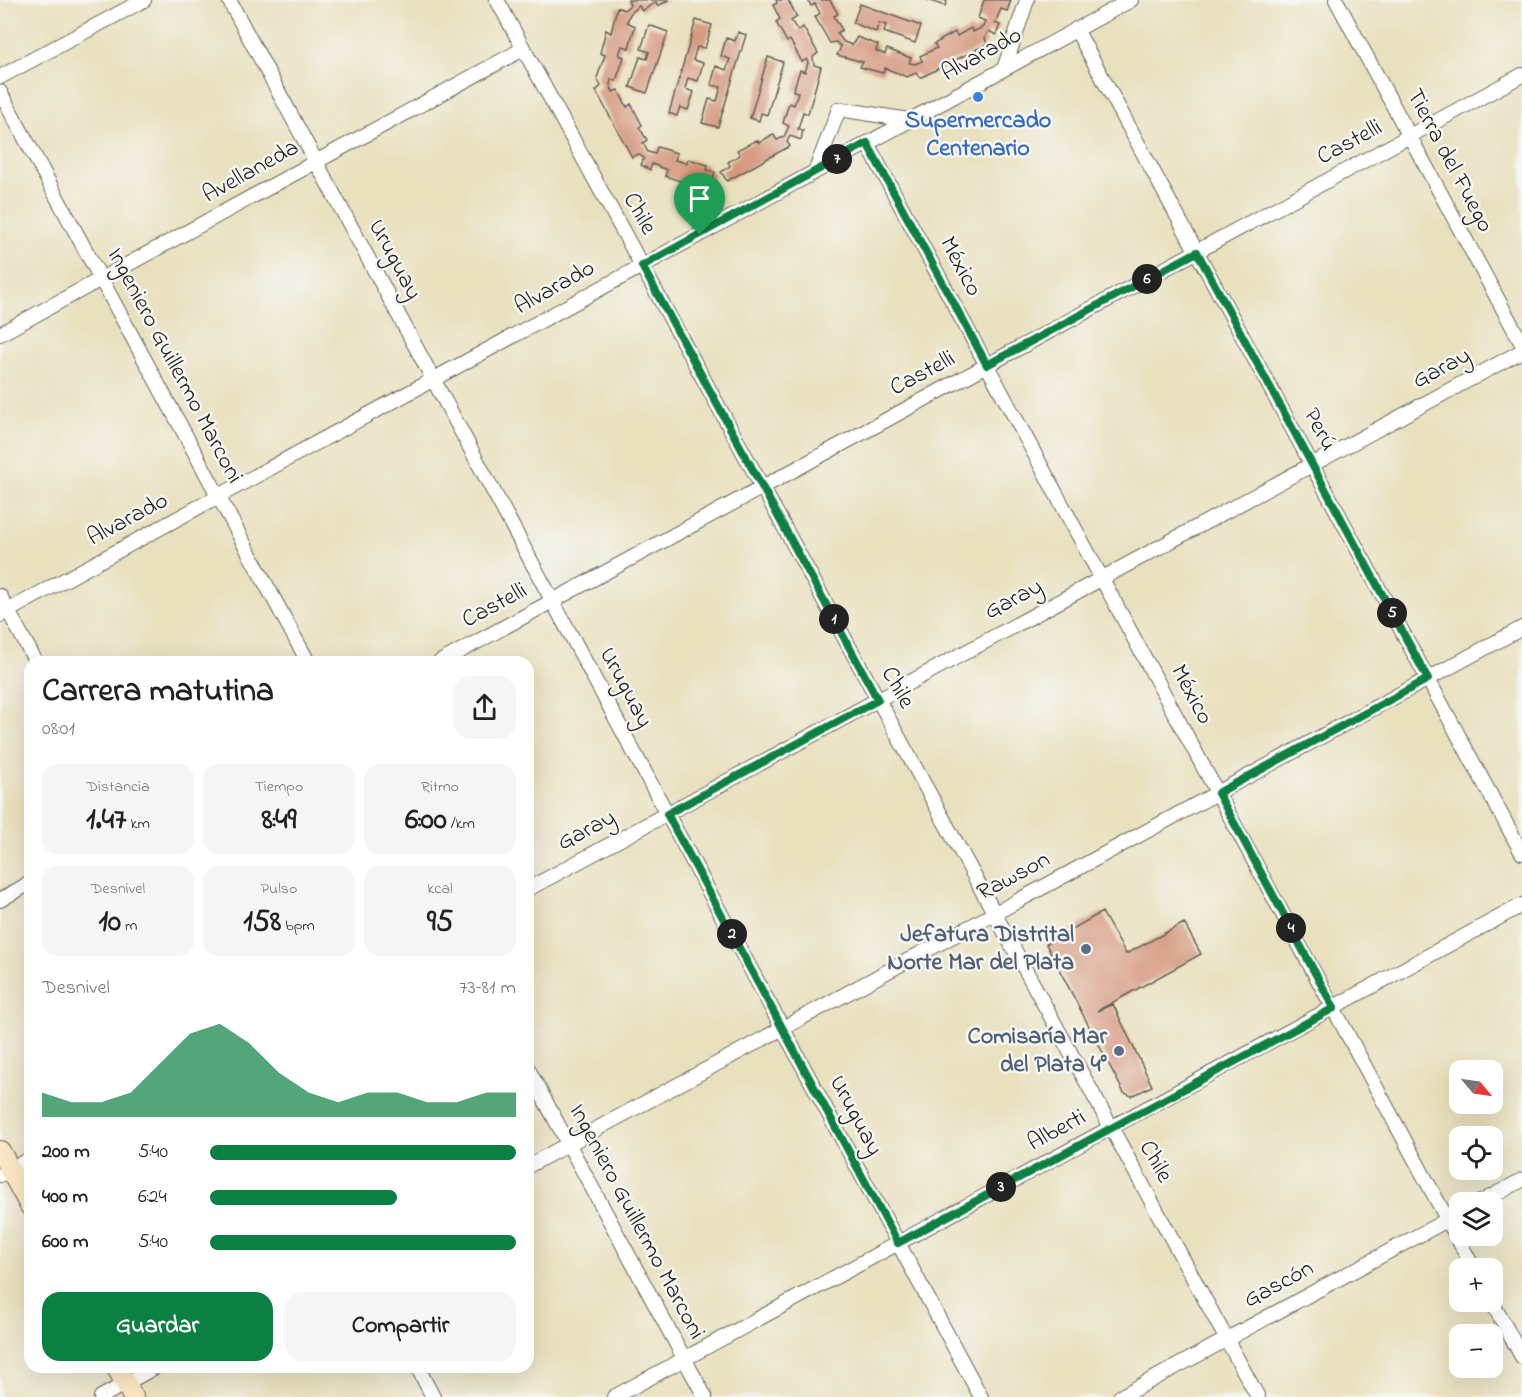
<!DOCTYPE html>
<html lang="es">
<meta charset="utf-8">
<style>
body{margin:0;font-family:"Indie Flower",sans-serif;background:#f6f6f6;color:#222;height:100vh;display:flex;flex-direction:column;font-size:22px;white-space:nowrap}
*{box-sizing:border-box;margin:0}
p{font-size:20px;color:#767676}
.icon{flex:none;width:33px;height:33px;fill:none;stroke:currentColor;stroke-width:2;stroke-linecap:round;stroke-linejoin:round}
.map{position:relative;flex:1;overflow:hidden}
.panel{position:absolute;left:24px;top:656px;width:510px;height:717px;display:flex;flex-direction:column;background:#fff;border-radius:18px;box-shadow:0 6px 24px #0002}
.panel>*{flex:none}
.needle{width:39px;rotate:119deg}
.controls{position:absolute;left:1449px;top:1060px;display:grid;gap:12px}
.controls a{display:grid;place-items:center;width:54px;height:54px;border-radius:12px;background:#fff;box-shadow:0 6px 24px #0002;font-size:30px}
.pin{position:absolute;display:grid;place-items:center;width:51px;height:51px;color:#fff;margin:-62px -26px;border-radius:50% 50% 50% 0;rotate:-45deg;box-shadow:0 0 6px #0007}
.pin .icon{rotate:45deg}
.km{position:absolute;width:30px;height:30px;margin:-15px;border-radius:50%;background:#222;color:#fff;font-size:16px;line-height:30px;text-align:center}
.round{display:grid;place-items:center;flex:none;width:63px;height:63px;border-radius:18px;background:#f6f6f6}
.headline{display:flex;align-items:center;justify-content:space-between;height:102px;padding:0 18px}
h1{font-size:33px;font-weight:700;line-height:45px}
.metrics{display:grid;grid-template-columns:repeat(3,1fr);gap:9px;height:102px;padding:6px 18px}
.metrics div{display:grid;align-content:center;border-radius:15px;background:#f6f6f6;text-align:center}
.metrics b{font-size:30px;font-weight:700}
.metrics small{font-size:16px;font-weight:400}
.metrics p{font-size:16px}
.chart{height:168px;padding:12px 18px}
.chart p{display:flex;justify-content:space-between}
.chart svg{width:100%;height:108px;margin-top:6px;fill:#0b8043;opacity:.7}
.primary-button{display:flex;gap:12px;margin-top:auto;padding:12px 18px}
.primary-button a{flex:1;height:69px;border-radius:18px;background:#0b8043;color:#fff;font-size:24px;font-weight:700;line-height:69px;text-align:center}
.primary-button a+a{background:#f6f6f6;color:#222}
ul{padding:0 18px;list-style:none;font-size:20px}
li{display:grid;grid-template-columns:96px 72px 1fr;align-items:center;height:45px}
li i{height:15px;border-radius:8px;background:#0b8043}
.map>svg:first-child{display:block}
.building{fill:#d5977d}
.lines{fill:none;stroke-linecap:round;stroke-linejoin:round}
.minor-casing{stroke:#646154;stroke-width:16}
.secondary-casing{stroke:#646154;stroke-width:22}
.minor{stroke:#fff;stroke-width:14}
.secondary{stroke:#fbe7c3;stroke-width:20}
.route-casing{stroke:#fff;stroke-width:12}
.route{stroke:#0b8043;stroke-width:8}
.shop-dot{fill:#3f7fe0;stroke:#f6f6f2;stroke-width:2}
.service-dot{fill:#5c6f8a;stroke:#f6f6f2;stroke-width:2}
.labels{text-anchor:middle;dominant-baseline:central;stroke-width:5;stroke-linejoin:round;paint-order:stroke}
.street-label{font-size:24px;fill:#1c1c1c;stroke:#f6f6f2}
.shop-label{font-size:24px;font-weight:bold;fill:#366cbe;stroke:#f6f6f2}
.service-label{font-size:24px;font-weight:bold;fill:#4e5e75;stroke:#f6f6f2;text-anchor:end}
</style>
<div class="map">
<svg width="1522" height="1397" viewBox="0 0 1522 1397">
<rect width="100%" height="100%" fill="#f6f6f2"/>
<filter id="ink" filterUnits="userSpaceOnUse"><feTurbulence type="fractalNoise" baseFrequency=".0167" numOctaves="2"/><feDisplacementMap in="SourceGraphic" scale="12" xChannelSelector="R" yChannelSelector="G"/><feConvolveMatrix kernelMatrix="1 2 1 2 8 2 1 2 1" color-interpolation-filters="sRGB"/></filter>
<filter id="wash" filterUnits="userSpaceOnUse"><feTurbulence type="fractalNoise" baseFrequency=".008" numOctaves="4" result="noise"/><feDisplacementMap in="SourceGraphic" scale="24" xChannelSelector="R" yChannelSelector="G"/><feGaussianBlur stdDeviation="1.35" result="paint"/><feColorMatrix in="noise" values="0 0 0 0 0 0 0 0 0 0 0 0 0 0 0 0 0 1.4 0 .05"/><feComposite in="paint" operator="in"/></filter>
<g filter="url(#wash)">
<rect width="100%" height="100%" fill="#e9e0bd"/>
<g id="blocks">
<!-- building -->
<path class="building" d="M 628,0 L 669,0 L 658,6 L 656,2 L 642,11 L 639,6 L 630,14 L 627,22 L 635,26 L 629,48 L 622,46 L 619,55 L 624,57 L 616,81 L 611,79 L 610,85 L 613,92 L 618,90 L 627,107 L 631,104 L 642,125 L 639,127 L 647,140 L 643,143 L 648,152 L 655,154 L 657,147 L 677,153 L 675,160 L 687,163 L 688,159 L 708,165 L 707,170 L 715,172 L 710,185 L 688,177 L 687,183 L 665,176 L 667,170 L 652,164 L 650,170 L 641,165 L 644,158 L 638,154 L 632,157 L 596,91 L 601,86 L 597,78 L 605,55 L 600,53 L 606,30 L 611,33 L 617,7 L 624,10 L 630,5 Z
M 776,0 L 788,0 L 797,17 L 791,21 L 798,31 L 803,27 L 818,53 L 813,57 L 814,65 L 821,67 L 808,114 L 803,112 L 798,129 L 803,130 L 801,140 L 790,136 L 787,142 L 790,146 L 727,181 L 721,172 L 730,166 L 728,162 L 740,155 L 737,150 L 757,140 L 759,143 L 773,134 L 777,140 L 784,137 L 789,126 L 783,123 L 789,103 L 794,105 L 798,92 L 793,91 L 800,70 L 805,72 L 808,63 L 807,59 L 802,62 L 790,40 L 787,42 L 776,22 L 780,19 L 773,5 L 777,3 Z
M 808,0 L 830,0 L 838,14 L 834,16 L 842,30 L 837,33 L 844,42 L 852,45 L 857,37 L 878,45 L 876,51 L 885,54 L 887,49 L 911,58 L 909,63 L 915,64 L 922,61 L 920,56 L 937,48 L 934,44 L 955,32 L 957,36 L 971,28 L 973,32 L 983,27 L 985,21 L 978,18 L 984,0 L 1011,0 L 1007,11 L 1001,9 L 995,23 L 1000,25 L 996,35 L 989,31 L 985,38 L 987,44 L 920,78 L 916,73 L 907,77 L 885,68 L 883,73 L 860,67 L 863,62 L 837,55 L 841,47 L 836,42 L 830,43 L 815,17 L 820,13 L 815,4 L 811,6 Z
M 927,0 L 947,0 L 945,6 Z
M 860,4 L 921,26 L 915,43 L 884,32 L 886,25 L 879,23 L 876,32 L 853,23 Z
M 696,20 L 712,25 L 705,48 L 697,47 L 693,60 L 703,63 L 698,81 L 688,78 L 685,89 L 694,92 L 688,110 L 680,107 L 677,116 L 669,113 Z
M 649,25 L 668,32 L 647,93 L 630,87 L 640,57 L 647,59 L 649,52 L 641,49 Z
M 738,32 L 746,35 L 718,127 L 702,123 L 709,99 L 717,101 L 721,87 L 711,85 L 716,66 L 726,70 L 730,59 L 721,56 L 726,38 L 735,41 Z
M 768,57 L 783,62 L 767,115 L 761,113 L 759,121 L 750,118 Z
M 1102,912 L 1126,954 L 1184,923 L 1201,954 L 1097,1011 L 1113,1004 L 1152,1086 L 1132,1096 L 1124,1093 L 1046,944 Z"/>
</g>
</g>
<g filter="url(#ink)">
<use href="#blocks" fill-opacity="0" stroke="#646154" stroke-width="1.5"/>
<g class="lines">
<!-- minor casing -->
<g class="minor-casing">
<path id="minor" d="M 229,0 L 981,1397
M 497,0 L 1258,1397
M 1336,0 L 1522,344
M 1076,29 L 1522,853
M 1004,69 L 1027,0
M 0,77 L 144,0
M 0,92 L 308,662
M 867,143 L 1474,1269
M 815,172 L 839,109 L 909,120
M 0,334 L 523,49
M 0,596 L 36,662
M 0,615 L 1131,0
M 440,662 L 1522,75
M 528,889 L 1522,351
M 0,900 L 30,883
M 528,1069 L 705,1397
M 528,1166 L 1522,628
M 0,1175 L 30,1159
M 1479,1203 L 1522,1180
M 1492,1302 L 1522,1357
M 417,1366 L 433,1397
M 101,1397 L 157,1366
M 614,1397 L 1522,905
M 1120,1397 L 1460,1213"/>
</g>
<!-- secondary casing -->
<g class="secondary-casing">
<path id="secondary" d="M 0,1151 L 30,1206
M 116,1366 L 133,1397"/>
</g>
<!-- minor -->
<use href="#minor" class="minor"/>
<!-- secondary -->
<use href="#secondary" class="secondary"/>
</g>
</g>
<g class="lines" filter="url(#ink)">
<!-- route casing -->
<g class="route-casing">
<path id="route" d="M 867,143 L 987,365 L 1197,252 L 1428,679 L 1218,793 L 1334,1008 L 898,1243 L 667,814 L 878,700 L 642,266 Z"/>
</g>
<!-- route -->
<use href="#route" class="route"/>
</g>
<!-- markers -->
<circle class="shop-dot" cx="978" cy="97" r="6"/>
<g class="service-dot">
<circle cx="1086" cy="949" r="6"/>
<circle cx="1119" cy="1051" r="6"/>
</g>
<g class="labels">
<!-- street labels -->
<g class="street-label">
<text transform="translate(982 55) rotate(-29)">Alvarado</text>
<text transform="translate(1350 143) rotate(-28)">Castelli</text>
<text transform="translate(1449 161) rotate(62)">Tierra del Fuego</text>
<text transform="translate(251 172) rotate(-29)">Avellaneda</text>
<text transform="translate(639 214) rotate(61)">Chile</text>
<text transform="translate(394 260) rotate(62)">Uruguay</text>
<text transform="translate(960 267) rotate(62)">México</text>
<text transform="translate(555 288) rotate(-29)">Alvarado</text>
<text transform="translate(174 366) rotate(62)">Ingeniero Guillermo Marconi</text>
<text transform="translate(1442 369) rotate(-28)">Garay</text>
<text transform="translate(923 374) rotate(-28)">Castelli</text>
<text transform="translate(1319 430) rotate(62)">Perú</text>
<text transform="translate(128 520) rotate(-28)">Alvarado</text>
<text transform="translate(1014 600) rotate(-28)">Garay</text>
<text transform="translate(495 606) rotate(-28)">Castelli</text>
<text transform="translate(625 688) rotate(62)">Uruguay</text>
<text transform="translate(897 688) rotate(61)">Chile</text>
<text transform="translate(1191 695) rotate(62)">México</text>
<text transform="translate(587 831) rotate(-28)">Garay</text>
<text transform="translate(1014 877) rotate(-28)">Rawson</text>
<text transform="translate(855 1116) rotate(62)">Uruguay</text>
<text transform="translate(1057 1131) rotate(-28)">Alberti</text>
<text transform="translate(1155 1162) rotate(61)">Chile</text>
<text transform="translate(636 1222) rotate(62)">Ingeniero Guillermo Marconi</text>
<text transform="translate(1279 1285) rotate(-28)">Gascón</text>
</g>
<!-- shop labels -->
<g class="shop-label">
<text x="978" y="121">Supermercado<tspan x="978" dy="28">Centenario</tspan></text>
</g>
<!-- service labels -->
<g class="service-label">
<text x="1074" y="935">Jefatura Distrital<tspan x="1074" dy="28">Norte Mar del Plata</tspan></text>
<text x="1107" y="1037">Comisaría Mar<tspan x="1107" dy="28">del Plata 4°</tspan></text>
</g>
</g>
</svg>
<div class="controls">
<a><svg class="needle" viewBox="-14 -14 28 28"><path d="M0-13l5 13h-10z" fill="#e53935"/><path d="M0 13l5-13h-10z" fill="#767676"/></svg></a>
<a><svg class="icon" aria-label="locate" viewBox="0 0 24 24"><circle cx="12" cy="12" r="6"/><path d="M12 2v4M12 18v4M2 12h4M18 12h4"/></svg></a>
<a><svg class="icon" aria-label="layers" viewBox="0 0 24 24"><path d="M12 4l9 5-9 5-9-5zM3 14l9 5 9-5"/></svg></a>
<a>+</a>
<a>−</a>
</div>
<div class="pin" style="left:700px;top:235px;background:#1e9e55"><svg class="icon" aria-label="arrive" viewBox="0 0 24 24"><path d="M6 21V4h12l-3 4 3 4H6"/></svg></div>
<b class="km" style="left:834px;top:619px">1</b>
<b class="km" style="left:732px;top:934px">2</b>
<b class="km" style="left:1001px;top:1187px">3</b>
<b class="km" style="left:1291px;top:928px">4</b>
<b class="km" style="left:1392px;top:613px">5</b>
<b class="km" style="left:1147px;top:279px">6</b>
<b class="km" style="left:837px;top:159px">7</b>
<section class="panel">
<div class="headline"><div><h1>Carrera matutina</h1><p>08:01</p></div><a class="round"><svg class="icon" aria-label="share" viewBox="0 0 24 24"><path d="M12 15V3M7 8l5-5 5 5M5 13v7h14v-7"/></svg></a></div>
<div class="metrics">
<div><p>Distancia</p><b>1.47<small> km</small></b></div>
<div><p>Tiempo</p><b>8:49</b></div>
<div><p>Ritmo</p><b>6:00<small> /km</small></b></div>
</div>
<div class="metrics">
<div><p>Desnivel</p><b>10<small> m</small></b></div>
<div><p>Pulso</p><b>158<small> bpm</small></b></div>
<div><p>kcal</p><b>95</b></div>
</div>
<div class="chart"><p><span>Desnivel</span>73–81 m</p>
<svg viewBox="0 0 160 44" preserveAspectRatio="none"><path d="M0 44V34L10 38L20 38L30 34L40 22L50 10L60 6L70 14L80 26L90 34L100 38L110 34L120 34L130 38L140 38L150 34L160 34V44z"/></svg>
</div>
<ul>
<li><b>200 m</b>5:40<i style="width:100%"></i></li>
<li><b>400 m</b>6:24<i style="width:61%"></i></li>
<li><b>600 m</b>5:40<i style="width:100%"></i></li>
</ul>
<div class="primary-button"><a>Guardar</a><a>Compartir</a></div>
</section>
</div>
